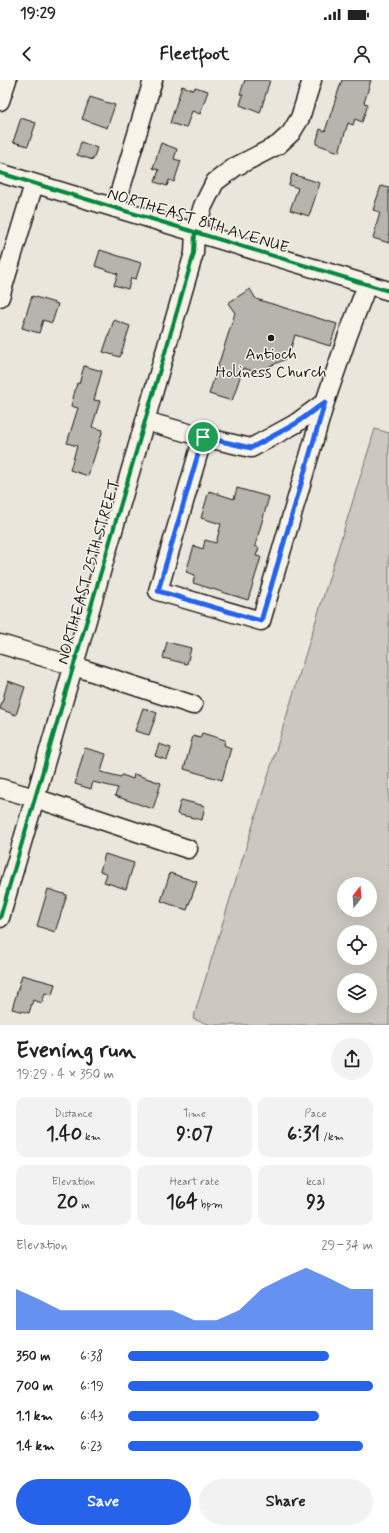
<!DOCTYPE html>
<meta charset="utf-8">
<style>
body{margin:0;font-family:Mynerve,sans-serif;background:#f2f2f2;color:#222;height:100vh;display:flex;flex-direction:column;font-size:15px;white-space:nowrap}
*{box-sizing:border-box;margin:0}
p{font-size:13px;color:#767676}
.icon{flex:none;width:22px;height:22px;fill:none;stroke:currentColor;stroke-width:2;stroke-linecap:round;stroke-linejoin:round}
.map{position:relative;height:945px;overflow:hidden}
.side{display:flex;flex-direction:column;background:#fff;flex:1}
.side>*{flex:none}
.needle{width:26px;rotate:17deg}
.buttons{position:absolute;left:337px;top:797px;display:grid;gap:8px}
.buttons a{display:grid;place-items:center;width:40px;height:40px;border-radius:50%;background:#fff;box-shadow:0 4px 16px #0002;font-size:20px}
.pin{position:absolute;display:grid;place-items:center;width:34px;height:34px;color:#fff;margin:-17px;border:2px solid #fff;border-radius:50%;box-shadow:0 1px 4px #0007}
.round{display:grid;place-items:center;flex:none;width:42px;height:42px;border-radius:21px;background:#f2f2f2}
.headline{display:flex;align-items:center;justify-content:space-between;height:68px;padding:0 16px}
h1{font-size:22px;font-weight:800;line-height:30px}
.figures{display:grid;grid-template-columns:repeat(3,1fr);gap:6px;height:68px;padding:4px 16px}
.figures div{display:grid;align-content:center;border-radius:10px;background:#f2f2f2;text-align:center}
.figures b{font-size:20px;font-weight:800}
.figures small{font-size:11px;font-weight:400}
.figures p{font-size:11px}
.chart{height:112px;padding:8px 16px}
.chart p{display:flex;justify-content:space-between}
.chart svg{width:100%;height:72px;margin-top:4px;fill:#2563eb;opacity:.7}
.primary-button{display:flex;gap:8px;margin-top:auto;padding:8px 16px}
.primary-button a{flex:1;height:46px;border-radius:24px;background:#2563eb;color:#fff;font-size:16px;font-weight:800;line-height:46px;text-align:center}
.primary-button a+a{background:#f2f2f2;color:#222}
ul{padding:0 16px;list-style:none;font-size:13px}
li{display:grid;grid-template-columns:64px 48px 1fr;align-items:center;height:30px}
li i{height:10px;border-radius:5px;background:#2563eb}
.status{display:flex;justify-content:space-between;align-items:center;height:28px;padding:0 20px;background:#fff;direction:ltr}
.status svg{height:11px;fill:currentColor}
header{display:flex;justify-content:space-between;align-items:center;height:52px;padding:0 16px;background:#fff;font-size:18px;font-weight:800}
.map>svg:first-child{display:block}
.green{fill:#ccc8c0;stroke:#74726e;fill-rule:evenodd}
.building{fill:#b6b4ac;stroke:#1c1c1c}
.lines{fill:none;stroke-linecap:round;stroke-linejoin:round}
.minor-casing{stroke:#1c1c1c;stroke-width:21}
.minor{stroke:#f7f3e8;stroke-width:18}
.cycleway-casing{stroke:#f7f3e8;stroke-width:6}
.cycleway{stroke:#00873e;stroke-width:4}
.route-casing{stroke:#fff;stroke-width:8}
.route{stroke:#2563eb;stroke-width:5}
.poi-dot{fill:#1c1c1c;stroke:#f7f3e8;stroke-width:1.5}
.labels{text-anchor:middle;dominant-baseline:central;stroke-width:3;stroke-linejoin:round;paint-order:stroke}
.street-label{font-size:16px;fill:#1c1c1c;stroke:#f7f3e8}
.poi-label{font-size:16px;fill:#1c1c1c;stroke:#f7f3e8}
</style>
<div class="status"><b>19:29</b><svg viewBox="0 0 49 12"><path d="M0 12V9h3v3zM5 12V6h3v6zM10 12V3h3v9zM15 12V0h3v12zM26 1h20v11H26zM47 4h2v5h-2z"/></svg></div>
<header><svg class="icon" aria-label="back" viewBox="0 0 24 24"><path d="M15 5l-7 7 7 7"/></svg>Fleetfoot<svg class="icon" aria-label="person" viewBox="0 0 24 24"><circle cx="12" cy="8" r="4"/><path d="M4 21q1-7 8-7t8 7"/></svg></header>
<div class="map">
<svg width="389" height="945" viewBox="0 0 389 945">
<rect width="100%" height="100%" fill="#eae6dc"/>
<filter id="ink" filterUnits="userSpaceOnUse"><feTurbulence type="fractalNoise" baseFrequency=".025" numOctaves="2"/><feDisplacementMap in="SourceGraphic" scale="8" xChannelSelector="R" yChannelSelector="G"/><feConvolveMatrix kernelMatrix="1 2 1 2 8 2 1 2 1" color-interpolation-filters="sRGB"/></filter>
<g filter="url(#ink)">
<!-- green -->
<path class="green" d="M 375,349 L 389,353 L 389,945 L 211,945 L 193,939 ZM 344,804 L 370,804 L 370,830 L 344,830 ZM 344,852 L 370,852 L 370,878 L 344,878 ZM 344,900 L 370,900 L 370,926 L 344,926 Z"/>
<!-- building -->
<path class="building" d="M 245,0 L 270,0 L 260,33 L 240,25 L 243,15 L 240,14 Z
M 342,0 L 371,0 L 364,23 L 368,24 L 362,42 L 355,39 L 353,45 L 348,43 L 339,72 L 316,64 L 320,49 L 325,51 Z
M 182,6 L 194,10 L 195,7 L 208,11 L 200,34 L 192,31 L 186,48 L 170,43 Z
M 90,17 L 115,25 L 107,48 L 82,39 Z
M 21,38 L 36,43 L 28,66 L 13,62 Z
M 81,62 L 97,68 L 93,80 L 77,75 Z
M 161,63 L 177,69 L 174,79 L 181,81 L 174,102 L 169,100 L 167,106 L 155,102 L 159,90 L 153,88 Z
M 292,94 L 320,103 L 309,136 L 290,130 L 298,108 L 289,105 Z
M 381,106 L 389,108 L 389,163 L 373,158 L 380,132 L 373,130 Z
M 100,170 L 141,183 L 136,199 L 131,198 L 128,209 L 114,205 L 118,194 L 95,186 Z
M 250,209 L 256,219 L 337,244 L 330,266 L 295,255 L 288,278 L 268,287 L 266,295 L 243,288 L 232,321 L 209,314 L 235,233 L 228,223 Z
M 32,216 L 58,224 L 52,243 L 43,240 L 39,253 L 22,248 Z
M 114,240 L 130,246 L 120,277 L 103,272 Z
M 84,286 L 102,291 L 94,320 L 100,321 L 92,347 L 103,350 L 88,396 L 70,390 L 77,366 L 67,363 L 78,328 L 71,326 L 77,303 L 79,304 Z
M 237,408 L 269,417 L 255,466 L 259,468 L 256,476 L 261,477 L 248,520 L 193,503 L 195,495 L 186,492 L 194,466 L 203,469 L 205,460 L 216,463 L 221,444 L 201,438 L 209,411 L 234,419 Z
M 167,562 L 191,568 L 187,584 L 163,578 Z
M 8,601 L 25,607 L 16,635 L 0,629 Z
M 143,628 L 157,633 L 149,655 L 135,651 Z
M 202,653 L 225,660 L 224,665 L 231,668 L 222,700 L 184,689 L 193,656 L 200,658 Z
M 159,664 L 171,668 L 167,680 L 155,676 Z
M 85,668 L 106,674 L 101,692 L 121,697 L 122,695 L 133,699 L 134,694 L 161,703 L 153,729 L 115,716 L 118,708 L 93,702 L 91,709 L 75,704 Z
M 181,720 L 205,726 L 202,740 L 177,734 Z
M 105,774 L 134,783 L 126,809 L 104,802 L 107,794 L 100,791 Z
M 170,793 L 197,802 L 187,830 L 161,821 Z
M 48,809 L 67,815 L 55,852 L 37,846 Z
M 22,895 L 55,904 L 52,915 L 45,913 L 42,923 L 33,920 L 29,933 L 12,929 Z"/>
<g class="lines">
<!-- minor casing -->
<g class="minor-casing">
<path id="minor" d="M 0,21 L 7,0
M 0,93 L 389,211
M 115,128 L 153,0
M 0,217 L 34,104
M 145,341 L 203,357 L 251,368 L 295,344 L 325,322 L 348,255 L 367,205
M 203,357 L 158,511 L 261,541 L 325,322
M 0,564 L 74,586 L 193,625
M 0,708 L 35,718 L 188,769
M 0,838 L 194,173 L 195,152 L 203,126 L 215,102 L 235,87 L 278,65 L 291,53 L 300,38 L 312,0"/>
</g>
<!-- minor -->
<use href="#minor" class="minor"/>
<!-- cycleway casing -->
<g class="cycleway-casing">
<path id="cycleway" d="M 0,93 L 389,211
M 0,838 L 194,173 L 195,152"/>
</g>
<!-- cycleway -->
<use href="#cycleway" class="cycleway"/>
</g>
</g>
<g class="lines" filter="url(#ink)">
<!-- route casing -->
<g class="route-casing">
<path id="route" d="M 325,322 L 261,541 L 158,511 L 203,357 L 251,368 L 295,344 Z"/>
</g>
<!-- route -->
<use href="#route" class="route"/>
</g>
<!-- markers -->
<circle class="poi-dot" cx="271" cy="258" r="4"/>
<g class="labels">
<!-- street labels -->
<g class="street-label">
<text transform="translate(198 141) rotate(17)">NORTHEAST 8TH AVENUE</text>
<text transform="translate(89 492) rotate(-74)">NORTHEAST 25TH STREET</text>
</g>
<!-- poi labels -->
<g class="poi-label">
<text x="271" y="274">Antioch<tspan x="271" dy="18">Holiness Church</tspan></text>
</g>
</g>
</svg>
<div class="buttons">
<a><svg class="needle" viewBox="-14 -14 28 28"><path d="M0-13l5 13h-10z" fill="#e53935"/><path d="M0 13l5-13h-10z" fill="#767676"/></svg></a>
<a><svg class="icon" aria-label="locate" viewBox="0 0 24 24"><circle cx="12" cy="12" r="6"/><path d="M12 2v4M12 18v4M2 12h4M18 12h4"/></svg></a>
<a><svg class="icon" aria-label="layers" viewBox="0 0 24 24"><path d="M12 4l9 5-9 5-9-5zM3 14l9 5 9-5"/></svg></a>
</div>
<div class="pin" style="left:203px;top:357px;background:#1e9e55"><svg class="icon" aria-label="arrive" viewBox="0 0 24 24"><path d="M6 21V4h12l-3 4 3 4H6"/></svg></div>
</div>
<section class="side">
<div class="headline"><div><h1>Evening run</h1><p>19:29 · 4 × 350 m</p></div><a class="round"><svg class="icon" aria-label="share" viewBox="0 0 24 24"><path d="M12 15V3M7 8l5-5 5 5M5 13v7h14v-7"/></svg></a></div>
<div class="figures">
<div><p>Distance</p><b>1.40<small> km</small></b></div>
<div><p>Time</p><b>9:07</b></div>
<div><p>Pace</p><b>6:31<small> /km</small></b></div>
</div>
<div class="figures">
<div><p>Elevation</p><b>20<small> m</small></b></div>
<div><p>Heart rate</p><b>164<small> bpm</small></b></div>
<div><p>kcal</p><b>93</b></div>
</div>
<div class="chart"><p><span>Elevation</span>29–34 m</p>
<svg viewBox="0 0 160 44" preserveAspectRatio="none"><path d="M0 44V19L10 25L20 32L30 32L40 32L50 32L60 32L70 32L80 38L90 38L100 32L110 19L120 12L130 6L140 12L150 19L160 19V44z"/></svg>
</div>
<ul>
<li><b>350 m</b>6:38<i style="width:82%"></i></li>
<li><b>700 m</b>6:19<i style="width:100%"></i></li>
<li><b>1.1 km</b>6:43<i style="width:78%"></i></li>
<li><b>1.4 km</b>6:23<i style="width:96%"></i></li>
</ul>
<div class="primary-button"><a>Save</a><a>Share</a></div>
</section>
